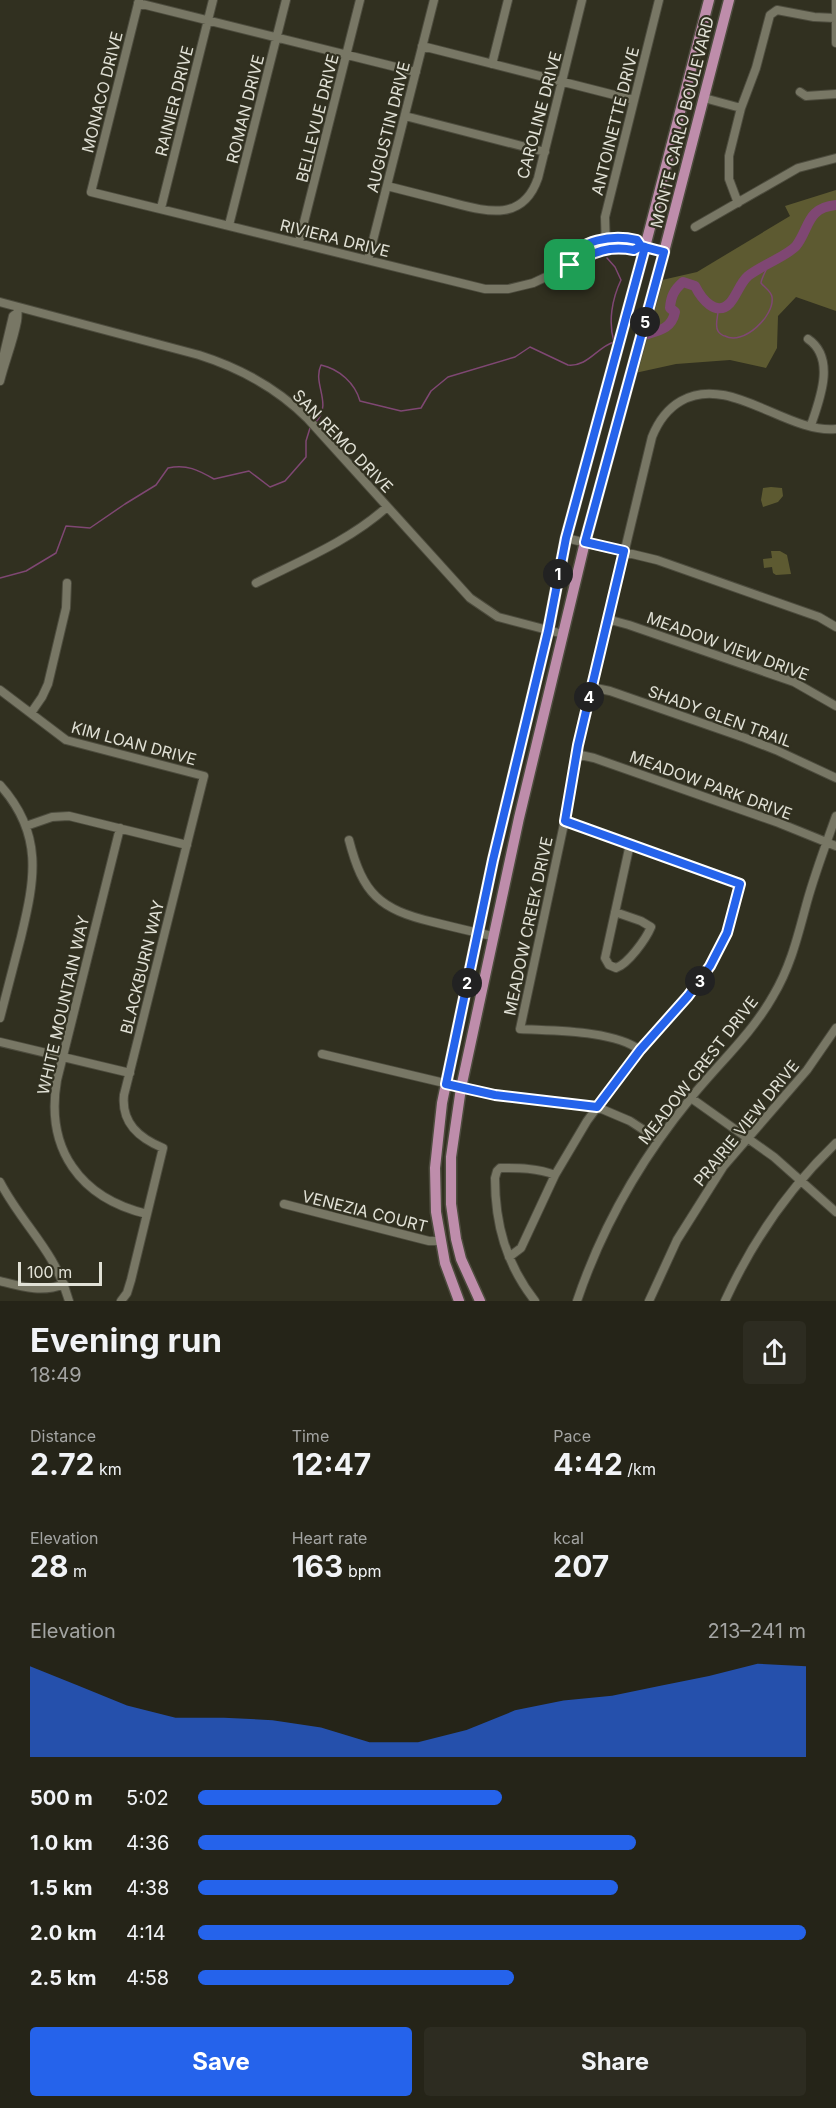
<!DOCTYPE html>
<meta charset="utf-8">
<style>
body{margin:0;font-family:Inter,sans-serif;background:#2d2c21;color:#f1f3f6;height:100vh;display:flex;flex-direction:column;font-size:22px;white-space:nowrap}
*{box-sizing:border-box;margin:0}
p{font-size:20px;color:#a3a4a2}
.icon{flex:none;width:33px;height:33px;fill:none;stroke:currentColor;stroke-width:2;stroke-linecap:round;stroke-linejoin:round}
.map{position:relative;height:1301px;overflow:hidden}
.drawer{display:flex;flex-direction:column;background:#252418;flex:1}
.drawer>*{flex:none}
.scale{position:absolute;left:18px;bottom:15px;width:84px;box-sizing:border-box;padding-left:6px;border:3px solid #e1e1d6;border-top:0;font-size:16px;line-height:21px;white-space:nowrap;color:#e1e1d6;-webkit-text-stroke:4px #313020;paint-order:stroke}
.pin{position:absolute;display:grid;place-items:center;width:51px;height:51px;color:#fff;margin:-26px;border-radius:12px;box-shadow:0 3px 9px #0006}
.km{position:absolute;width:30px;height:30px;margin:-15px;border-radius:50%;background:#222;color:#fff;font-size:16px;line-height:30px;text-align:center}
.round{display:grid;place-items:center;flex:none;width:63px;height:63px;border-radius:6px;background:#2d2c21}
.head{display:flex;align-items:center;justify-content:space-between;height:102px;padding:0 30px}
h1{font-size:33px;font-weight:700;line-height:45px}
.figures{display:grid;grid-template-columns:repeat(3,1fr);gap:9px;height:102px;padding:6px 30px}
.figures div{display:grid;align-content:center}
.figures b{font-size:30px;font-weight:700}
.figures small{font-size:16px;font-weight:400}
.figures p{font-size:16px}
.chart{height:168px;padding:12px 30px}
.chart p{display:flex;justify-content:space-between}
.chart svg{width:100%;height:108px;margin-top:6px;fill:#2563eb;opacity:.7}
.primary-button{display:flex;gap:12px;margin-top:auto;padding:12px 30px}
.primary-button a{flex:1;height:69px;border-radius:6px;background:#2563eb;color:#fff;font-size:24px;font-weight:700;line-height:69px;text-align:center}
.primary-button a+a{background:#2d2c21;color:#f1f3f6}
ul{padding:0 30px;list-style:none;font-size:20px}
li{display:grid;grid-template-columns:96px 72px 1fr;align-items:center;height:45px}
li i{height:15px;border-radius:8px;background:#2563eb}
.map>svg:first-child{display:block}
.green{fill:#5d5a31}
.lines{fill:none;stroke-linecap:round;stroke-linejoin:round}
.stream{stroke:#7f4773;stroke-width:1.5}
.river{stroke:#7f4773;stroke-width:10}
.minor-casing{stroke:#4d4c3e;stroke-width:10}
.major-casing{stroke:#4d4c3e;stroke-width:13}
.minor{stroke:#787765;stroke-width:8}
.major{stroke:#be8dab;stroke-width:10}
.route-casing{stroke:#fff;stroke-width:12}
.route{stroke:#2563eb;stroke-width:8}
.labels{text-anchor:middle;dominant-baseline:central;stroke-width:4.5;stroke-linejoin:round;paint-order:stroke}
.street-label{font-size:16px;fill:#e1e1d6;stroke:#313020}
</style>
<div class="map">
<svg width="836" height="1301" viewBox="0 0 836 1301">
<rect width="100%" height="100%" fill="#313020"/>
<!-- green -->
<path class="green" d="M 836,190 L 836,311 L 796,297 L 778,316 L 777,348 L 766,368 L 730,360 L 676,364 L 635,373 L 662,280 L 697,272 L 790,216 L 785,206 Z
M 771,487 L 782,488 L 783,496 L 778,502 L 763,507 L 761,500 L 763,488 Z
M 771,551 L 780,551 L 787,555 L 791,574 L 776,575 L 773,573 L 772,567 L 764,568 L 763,559 L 772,558 Z"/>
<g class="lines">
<!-- stream -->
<path class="stream" d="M 718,308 C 719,315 714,325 718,331 C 719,333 723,336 725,336 C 743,346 775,316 772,297 C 771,291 765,288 761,283 C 761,279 767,269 769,263
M 316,422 C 333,403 312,384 321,365 C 339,369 355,383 360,401 L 401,411 L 421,408 L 431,391 L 448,377 L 515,357 L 530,347 L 568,365 C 588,367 597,347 614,342 C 608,322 612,299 621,280 L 615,267 L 607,258
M 0,578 L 26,571 L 56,553 L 66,526 L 90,528 L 125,504 L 156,485 L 168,468 C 187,464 198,470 214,479 L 249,471 L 270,487 L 285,481 L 306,457 L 306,441 L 310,428"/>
<!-- river -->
<path class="river" d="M 648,334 C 662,330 672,327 675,312 L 670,308 C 671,296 674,290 683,282 L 695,286 C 701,298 716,318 730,303 C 737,295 740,283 748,276 C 760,266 787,256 796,246 C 810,228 806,208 836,205"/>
<!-- minor casing -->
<g class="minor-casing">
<path id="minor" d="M 139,0 L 91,192 L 485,289 L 508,289 L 533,283 L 606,249 L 621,248 L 634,250 L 641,246
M 836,0 L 836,43
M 138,3 L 416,72
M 422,46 L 634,100
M 492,64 L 508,0
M 800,92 L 806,96 L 836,94
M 704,98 L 741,108
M 405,116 L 545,152
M 387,186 C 407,191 427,196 446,201 C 482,210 522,225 538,178 L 582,0
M 738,203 L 729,179 L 729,156 L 741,108 L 756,68 L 770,15 L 777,10 L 814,17 L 835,18
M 161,208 L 213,0
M 229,225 L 286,0
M 695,227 L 798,168 L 836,158
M 299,242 L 360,0
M 606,249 L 605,217 L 659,0
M 368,260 L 434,0
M 570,265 C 575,237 615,235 637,240 L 641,246 L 664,252
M 0,302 L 199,355 C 240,368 277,388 308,419 L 470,598 L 498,617 L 563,634
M 808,339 C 836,358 820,399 811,425
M 4,366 L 3,358 L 13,316 L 17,313
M 0,381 C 5,361 13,342 17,321 C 18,316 17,312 18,307
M 566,538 L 657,560 L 819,617 L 836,627
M 256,583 C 302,560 349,541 387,507
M 607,619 L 629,625 L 794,682 L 836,706
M 591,687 L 610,691 L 745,738 L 776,750 L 836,778
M 0,690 L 66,740 L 204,776 L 124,1095 C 121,1123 139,1138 163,1148 L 131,1280 L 127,1293 L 121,1301
M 31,713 L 42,697 L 48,684 L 66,608 L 67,583
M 576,754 L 594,758 L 779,823 L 836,846
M 0,785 C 44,834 35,879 21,937 C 14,964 7,991 0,1018
M 26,826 L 52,817 L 69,816 L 187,845
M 120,828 L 57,1080 C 45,1149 80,1198 147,1214
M 349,840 C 363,894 379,909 433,922 C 453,927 473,932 493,936
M 615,912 L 641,921 L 651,927 C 646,939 628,964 616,968 L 609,965 L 605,958 L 630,844
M 0,1042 L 130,1073
M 640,1050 C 613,1030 553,1031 520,1029 L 570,796 L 578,745 L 652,437 C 658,422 667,409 681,401 C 729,373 787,434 836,429
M 322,1054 L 495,1095 L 597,1107 L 630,1121 L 659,1140
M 691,1098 L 774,1157 L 836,1212
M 0,1182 C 23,1226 55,1250 69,1301
M 284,1204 L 429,1241 L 440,1241
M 509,1257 L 521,1248 L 555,1175 L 587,1121 L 629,1064 L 688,996 L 710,966 L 727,933 L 740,883 L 565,821
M 0,1281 C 23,1287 42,1293 64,1284
M 535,1301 C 506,1264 495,1224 495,1178 L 497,1171 L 500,1168 C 519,1168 538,1168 555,1175
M 577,1301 C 602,1227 641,1159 690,1099 C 717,1065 751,1035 773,996 C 791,966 798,935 807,902 C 815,873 826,844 836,816
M 649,1301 L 677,1240 L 723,1167 L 807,1070 L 836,1028
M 725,1301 C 752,1242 789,1188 836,1143"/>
</g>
<!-- major casing -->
<g class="major-casing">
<path id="major" d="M 459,1301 L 445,1263 L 436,1212 L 435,1168 L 442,1103 L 493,860 L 548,631 L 566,538 L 645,247 L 709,0
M 480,1301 L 461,1259 L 456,1239 L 451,1204 L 451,1157 L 461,1088 L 519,818 L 585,542 L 664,252 L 729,0"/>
</g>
<!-- minor -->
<use href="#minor" class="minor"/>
<!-- major -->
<use href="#major" class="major"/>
</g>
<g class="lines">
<!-- route casing -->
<g class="route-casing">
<path id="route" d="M 570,265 C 578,264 581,261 587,257 C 602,248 618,247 634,250 L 641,246 L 645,247 L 566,538 L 548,631 L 493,860 L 446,1084 L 495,1095 L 597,1107 L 640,1050 L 688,996 L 710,966 L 727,933 L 740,884 L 565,821 L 578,745 L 624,551 L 585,542 L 664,252 L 641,246 L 637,240 C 615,235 575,238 570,265"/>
</g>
<!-- route -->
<use href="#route" class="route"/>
</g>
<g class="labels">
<!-- street labels -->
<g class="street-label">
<text transform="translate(102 92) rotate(-76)">MONACO DRIVE</text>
<text transform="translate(174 101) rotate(-76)">RAINIER DRIVE</text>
<text transform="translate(245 109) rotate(-76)">ROMAN DRIVE</text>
<text transform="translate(539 115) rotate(-75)">CAROLINE DRIVE</text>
<text transform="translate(317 118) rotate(-76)">BELLEVUE DRIVE</text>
<text transform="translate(615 121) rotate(-76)">ANTOINETTE DRIVE</text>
<text transform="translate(682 122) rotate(-76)">MONTE CARLO BOULEVARD</text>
<text transform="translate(388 127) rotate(-76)">AUGUSTIN DRIVE</text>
<text transform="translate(335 238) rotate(14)">RIVIERA DRIVE</text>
<text transform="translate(343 441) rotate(46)">SAN REMO DRIVE</text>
<text transform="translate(728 646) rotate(20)">MEADOW VIEW DRIVE</text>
<text transform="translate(720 716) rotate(20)">SHADY GLEN TRAIL</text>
<text transform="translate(134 743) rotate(15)">KIM LOAN DRIVE</text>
<text transform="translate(711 785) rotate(20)">MEADOW PARK DRIVE</text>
<text transform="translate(528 926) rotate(-78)">MEADOW CREEK DRIVE</text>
<text transform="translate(142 967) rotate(-76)">BLACKBURN WAY</text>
<text transform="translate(63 1005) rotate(-77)">WHITE MOUNTAIN WAY</text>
<text transform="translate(698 1070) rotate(-52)">MEADOW CREST DRIVE</text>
<text transform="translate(746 1123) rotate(-51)">PRAIRIE VIEW DRIVE</text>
<text transform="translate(365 1211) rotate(14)">VENEZIA COURT</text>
</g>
</g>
</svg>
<div class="scale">100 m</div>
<div class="pin" style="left:570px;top:265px;background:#1e9e55"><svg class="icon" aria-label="arrive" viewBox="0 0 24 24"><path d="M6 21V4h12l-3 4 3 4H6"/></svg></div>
<b class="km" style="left:558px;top:574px">1</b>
<b class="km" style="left:467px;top:983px">2</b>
<b class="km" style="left:700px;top:981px">3</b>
<b class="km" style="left:589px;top:697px">4</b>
<b class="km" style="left:645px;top:322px">5</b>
</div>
<section class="drawer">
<div class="head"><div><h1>Evening run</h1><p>18:49</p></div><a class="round"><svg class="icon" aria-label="share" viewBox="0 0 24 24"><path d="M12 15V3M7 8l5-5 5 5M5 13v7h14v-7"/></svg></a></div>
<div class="figures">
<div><p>Distance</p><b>2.72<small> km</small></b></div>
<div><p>Time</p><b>12:47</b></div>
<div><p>Pace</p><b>4:42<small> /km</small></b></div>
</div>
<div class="figures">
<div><p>Elevation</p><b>28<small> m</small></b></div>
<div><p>Heart rate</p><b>163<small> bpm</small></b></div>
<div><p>kcal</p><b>207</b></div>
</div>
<div class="chart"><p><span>Elevation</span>213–241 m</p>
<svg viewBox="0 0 160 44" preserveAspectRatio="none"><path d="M0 44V7L10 15L20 23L30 28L40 28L50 29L60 32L70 38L80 38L90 33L100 25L110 21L120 19L130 15L140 11L150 6L160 7V44z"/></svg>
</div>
<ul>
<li><b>500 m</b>5:02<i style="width:50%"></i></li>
<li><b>1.0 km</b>4:36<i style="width:72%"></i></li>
<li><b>1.5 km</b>4:38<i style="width:69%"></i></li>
<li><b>2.0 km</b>4:14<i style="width:100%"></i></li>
<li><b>2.5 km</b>4:58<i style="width:52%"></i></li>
</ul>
<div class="primary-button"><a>Save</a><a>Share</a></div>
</section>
